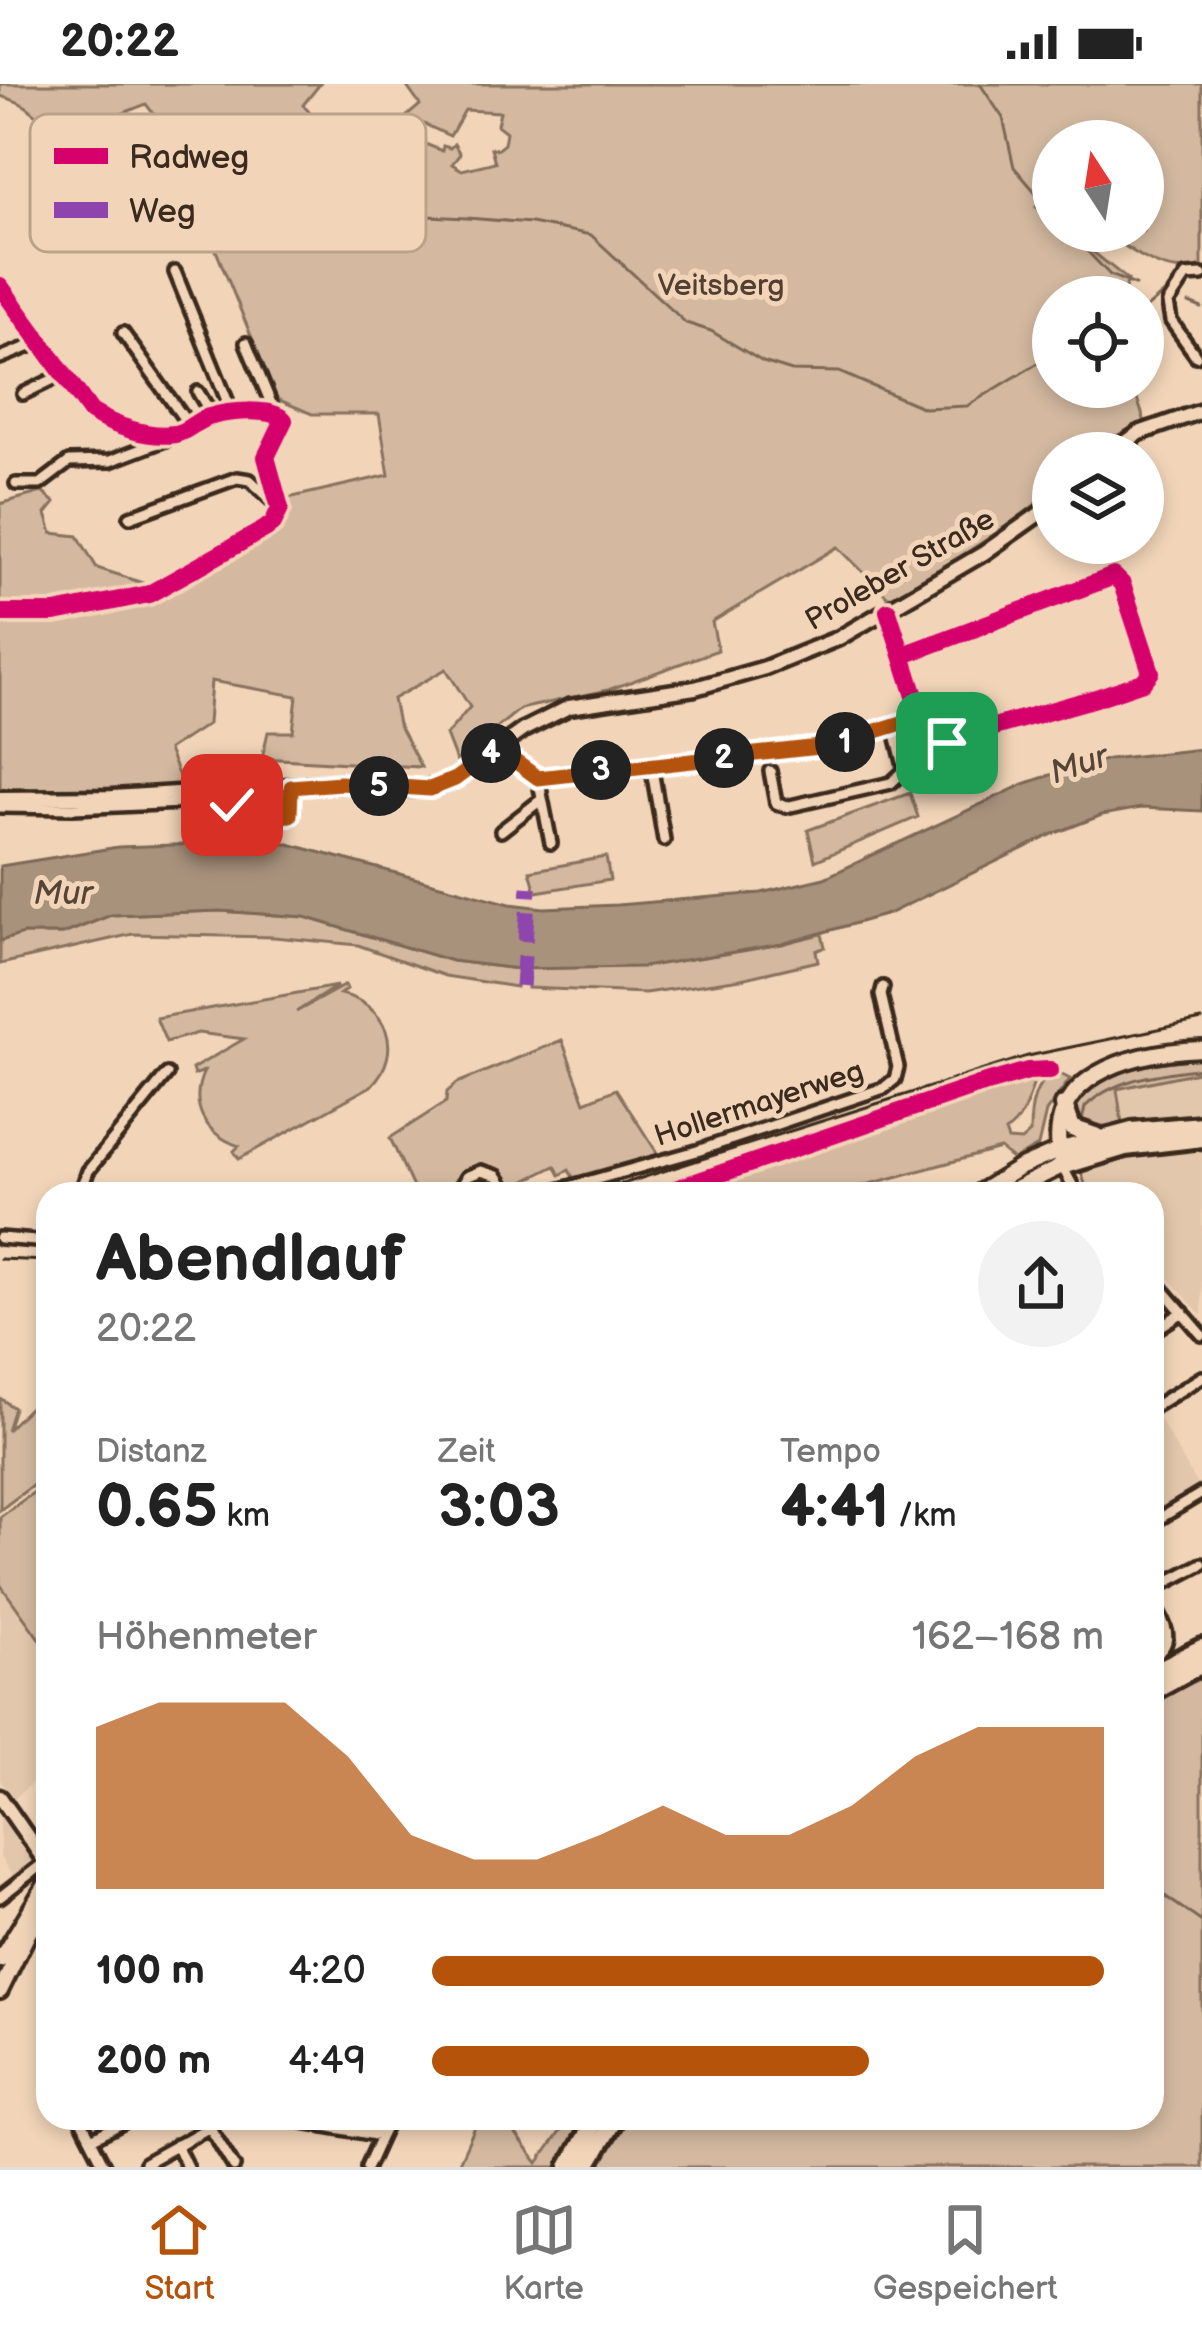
<!DOCTYPE html>
<html lang="de">
<meta charset="utf-8">
<style>
body{margin:0;font-family:"Balsamiq Sans",sans-serif;background:#f2f2f2;color:#222;height:100vh;display:flex;flex-direction:column;font-size:45px;white-space:nowrap}
*{box-sizing:border-box;margin:0}
p{font-size:39px;color:#767676}
.icon{flex:none;width:66px;height:66px;fill:none;stroke:currentColor;stroke-width:2;stroke-linecap:round;stroke-linejoin:round}
.map{position:relative;flex:1;overflow:hidden}
.drawer{position:absolute;left:36px;top:1098px;width:1128px;height:948px;display:flex;flex-direction:column;background:#fff;border-radius:36px;box-shadow:0 6px 18px #0003}
.drawer>*{flex:none}
.needle{width:78px;rotate:348deg}
.fabs{position:absolute;left:1032px;top:36px;display:grid;gap:24px}
.fabs a{display:grid;place-items:center;width:132px;height:132px;border-radius:50%;background:#fff;box-shadow:0 6px 18px #0003;font-size:60px}
.pin{position:absolute;display:grid;place-items:center;width:102px;height:102px;color:#fff;margin:-51px;border-radius:24px;box-shadow:0 6px 18px #0006}
.km{position:absolute;width:60px;height:60px;margin:-30px;border-radius:50%;background:#222;color:#fff;font-size:33px;line-height:60px;text-align:center}
.round{display:grid;place-items:center;flex:none;width:126px;height:126px;border-radius:63px;background:#f2f2f2}
.head{display:flex;align-items:center;justify-content:space-between;height:204px;padding:0 60px}
h1{font-size:66px;font-weight:800;line-height:90px}
.figures{display:grid;grid-template-columns:repeat(3,1fr);gap:18px;height:204px;padding:12px 60px}
.figures div{display:grid;align-content:center}
.figures b{font-size:60px;font-weight:800}
.figures small{font-size:33px;font-weight:400}
.figures p{font-size:33px}
.chart{height:336px;padding:24px 60px}
.chart p{display:flex;justify-content:space-between}
.chart svg{width:100%;height:216px;margin-top:12px;fill:#b45309;opacity:.7}
ul{padding:0 60px;list-style:none;font-size:39px}
li{display:grid;grid-template-columns:192px 144px 1fr;align-items:center;height:90px}
li i{height:30px;border-radius:15px;background:#b45309}
.status{display:flex;justify-content:space-between;align-items:center;height:84px;padding:0 60px;background:#fff;direction:ltr}
.status svg{height:33px;fill:currentColor}
.tab-bar{display:flex;justify-content:space-around;align-items:center;height:168px;border-top:3px solid #e0e0e0;background:#fff;font-size:33px;color:#767676}
.tab-bar a{display:grid;justify-items:center;gap:6px}
.tab-bar .current{color:#b45309}
.map>svg:first-child{display:block}
.built{fill:#e3c7ac}
.green{fill:#d4b9a0;stroke:#88725f;stroke-width:3}
.water{fill:#a9927c;stroke:#7d6856;stroke-width:3}
.lines{fill:none;stroke-linecap:round;stroke-linejoin:round}
.stream{stroke:#7d6856;stroke-width:3}
.minor-casing{stroke:#3b2a1e;stroke-width:18}
.secondary-casing{stroke:#3b2a1e;stroke-width:21}
.primary-casing{stroke:#3b2a1e;stroke-width:22}
.motorway-casing{stroke:#3b2a1e;stroke-width:26}
.minor{stroke:#f2d5b9;stroke-width:9}
.secondary{stroke:#f2d5b9;stroke-width:12}
.primary{stroke:#f2d5b9;stroke-width:14}
.motorway{stroke:#f2d5b9;stroke-width:16}
.rail{stroke:#3b2a1e;stroke-width:3}
.quiet{stroke:#8e44ad;stroke-width:15;stroke-dasharray:30 15;stroke-linecap:butt}
.cycleway-casing{stroke:#f2d5b9;stroke-width:26}
.cycleway{stroke:#d6006c;stroke-width:18}
.route-casing{stroke:#fff;stroke-width:24}
.route{stroke:#b45309;stroke-width:15}
.labels{text-anchor:middle;dominant-baseline:central;stroke-width:10;stroke-linejoin:round;paint-order:stroke}
.park-label{font-size:30px;fill:#523f32;stroke:#f2d5b9}
.street-label{font-size:30px;fill:#3b2a1e;stroke:#f2d5b9}
.water-label{font-size:33px;font-style:italic;fill:#564436;stroke:#f2d5b9}
.key{fill:#f2d5b9;stroke:#bba28a;stroke-width:3}
.key-label{font-size:33px;fill:#3b2a1e}
</style>
<div class="status"><b>20:22</b><svg viewBox="0 0 49 12"><path d="M0 12V9h3v3zM5 12V6h3v6zM10 12V3h3v9zM15 12V0h3v12zM26 1h20v11H26zM47 4h2v5h-2z"/></svg></div>
<div class="map">
<svg width="1202" height="2083" viewBox="0 0 1202 2083">
<rect width="100%" height="100%" fill="#f2d5b9"/>
<filter id="ink" filterUnits="userSpaceOnUse"><feTurbulence type="fractalNoise" baseFrequency=".00833" numOctaves="2"/><feDisplacementMap in="SourceGraphic" scale="24" xChannelSelector="R" yChannelSelector="G"/><feConvolveMatrix kernelMatrix="1 2 1 2 8 2 1 2 1" color-interpolation-filters="sRGB"/></filter>
<g filter="url(#ink)">
<!-- built -->
<path class="built" d="M 1202,987 L 1202,1035 L 1122,1039 L 1117,1005 Z
M 1202,1065 L 1202,1232 L 1152,1175 L 1152,1110 L 1090,1110 L 1081,1084 L 1141,1069 Z
M 1157,1331 L 1200,1405 L 1152,1433 L 1152,1334 Z
M 0,1500 L 48,1567 L 48,1684 L 14,1715 L 0,1696 Z
M 0,1730 L 31,1776 L 13,1793 L 0,1773 Z"/>
<!-- green -->
<path class="green" d="M 0,0 L 320,0 L 303,21 L 310,29 L 304,36 L 307,40 L 361,34 L 370,42 L 376,60 L 423,59 L 442,67 L 443,62 L 450,64 L 454,60 L 460,70 L 452,80 L 462,86 L 495,78 L 491,64 L 498,65 L 504,60 L 506,48 L 497,41 L 500,28 L 465,26 L 450,52 L 424,40 L 408,38 L 407,32 L 420,21 L 405,0 L 1202,0 L 1202,182 C 1166,196 1131,166 1103,147 L 1143,147 L 1143,57 L 1053,57 L 1053,109 L 1049,106 L 1036,123 L 1053,136 L 1053,147 L 1067,147 L 1128,196 L 1122,213 L 1053,213 L 1053,303 L 1133,303 L 1145,338 L 1103,358 L 1093,369 L 1053,369 L 1053,407 L 1003,445 L 892,517 L 838,463 L 712,538 L 718,566 L 608,606 L 520,625 L 456,677 L 446,651 L 470,623 L 446,585 L 393,615 L 398,640 L 421,683 L 262,674 L 268,648 L 293,648 L 297,612 L 211,597 L 208,640 L 168,666 L 183,702 L 0,708 L 0,420 L 42,408 L 55,419 L 46,430 L 52,449 L 78,452 L 97,484 L 152,502 L 157,514 L 282,437 L 288,414 L 389,391 L 379,330 L 312,330 L 277,315 L 208,147 L 161,160 L 137,146 L 210,104 L 146,20 L 98,39 L 117,87 L 97,114 L 79,118 L 57,131 L 32,79 L 59,65 C 42,37 35,20 0,12 Z
M 910,709 L 918,733 L 815,777 L 808,746 Z
M 606,773 L 610,796 L 536,808 L 530,787 Z
M 220,827 L 305,833 L 452,877 L 518,885 L 516,903 L 445,892 L 358,861 L 274,853 L 133,850 L 0,880 L 0,857 L 23,850 L 63,850 L 111,831 Z
M 822,850 L 825,863 L 816,867 L 818,877 L 741,895 L 645,909 L 528,904 L 528,884 C 633,883 720,876 822,850 Z
M 345,901 L 347,905 L 340,910 C 386,920 406,966 371,1002 L 239,1075 L 234,1067 L 239,1062 C 205,1050 188,1022 204,987 L 194,991 L 192,985 L 244,955 L 198,949 L 166,958 L 156,934 L 337,902 L 296,928 Z
M 562,956 L 585,1018 L 616,1005 L 661,1075 L 575,1097 L 569,1086 L 560,1091 L 555,1082 L 517,1101 L 515,1107 C 494,1087 466,1063 453,1110 L 416,1110 L 390,1054 L 446,1018 L 447,1008 L 457,999 Z
M 1202,974 L 1202,987 L 1117,1005 L 1122,1039 L 1086,1045 L 1073,1034 C 1083,984 1161,978 1202,974 Z
M 1058,989 L 1070,995 L 1046,1028 L 1038,1062 L 1013,1076 L 1000,1065 L 832,1110 L 694,1110 L 706,1107 L 704,1096 L 1032,991 L 1035,995 C 1028,1015 1024,1037 1005,1048 L 1008,1056 L 1021,1057 L 1030,1049 C 1030,1026 1033,995 1058,989 Z
M 48,1305 L 48,1390 L 0,1426 L 0,1314 L 14,1324 L 7,1346 Z
M 48,1398 L 48,1567 L 0,1500 L 0,1433 Z
M 1202,1586 L 1202,2083 L 595,2083 L 624,2034 L 1152,2034 L 1152,1612 Z
M 479,2034 L 504,2035 L 538,2079 L 570,2034 L 586,2034 L 558,2083 L 457,2083 Z"/>
<!-- water -->
<path class="water" d="M 1202,665 L 1202,727 L 1141,724 L 1102,731 L 1053,750 L 888,830 L 782,860 L 643,883 L 518,885 L 452,877 L 305,833 L 220,827 L 111,831 L 63,850 L 23,850 L 0,857 L 0,782 L 118,763 L 256,758 L 289,760 L 510,820 L 544,824 L 617,821 L 761,809 L 824,794 L 1024,700 L 1068,685 L 1109,675 Z"/>
<g class="lines">
<!-- stream -->
<path class="stream" d="M 980,0 L 1003,34 L 1014,83 L 1053,129
M 361,134 L 384,135 L 408,131 L 467,134 L 531,139 L 591,151 L 686,239 L 711,247 L 763,278 L 792,287 L 839,288 L 924,324 L 967,322 L 1053,270
M 1068,147 L 1110,191 L 1135,201
M 1189,219 L 1202,224
M 1143,227 L 1168,206
M 1081,1041 L 1085,1023 C 1115,993 1162,990 1202,984
M 1080,1084 L 1088,1110
M 1152,1183 L 1202,1242
M 1152,1619 L 1167,1609
M 1152,1803 L 1202,1838"/>
<!-- minor casing -->
<g class="minor-casing">
<path id="minor" d="M 175,188 L 233,331
M 0,202 L 91,328 C 114,342 147,354 175,350 C 188,348 196,336 209,333 C 228,327 270,323 284,336 L 266,373 L 280,424 L 273,439 L 265,445 L 149,510 L 55,529 L 0,529
M 123,249 L 190,343
M 246,259 L 275,329
M 1196,272 L 1171,237 L 1168,219 L 1186,192 L 1202,191
M 0,274 L 38,259
M 198,308 L 212,331
M 23,310 L 62,291
M 16,400 L 40,400 L 69,378 L 110,377 L 173,353
M 130,433 L 237,394 L 250,396 L 280,424
M 888,527 L 927,650 L 934,660 L 1096,614 L 1143,598 L 1151,588 L 1122,500 L 1114,492 L 904,571
M 497,664 L 538,694 L 807,666 L 841,659 L 921,633
M 651,680 L 664,756
M 770,687 L 776,719 L 786,723 L 891,699 L 905,686 L 894,642
M 538,694 L 551,759
M 0,723 L 73,724 L 226,717 L 240,736 L 290,731 L 291,703
M 501,747 L 542,715
M 1062,1082 L 1077,1110
M 80,1110 L 88,1087 L 167,990
M 457,1110 L 466,1093 L 481,1087 L 497,1092 L 509,1110
M 544,1110 L 697,1067 L 884,1004 L 895,995 L 898,983 L 881,911 L 883,903
M 0,1154 L 48,1158
M 1152,1193 L 1202,1251
M 1152,1248 L 1183,1228
M 1152,1324 L 1202,1293
M 1152,1439 L 1202,1409
M 1152,1506 L 1202,1480
M 1152,1519 C 1164,1537 1178,1559 1152,1572
M 0,1813 L 45,1778
M 80,2034 L 105,2083
M 204,2034 L 234,2083
M 280,2034 L 381,2052 L 390,2034
M 91,2055 L 132,2034
M 176,2061 L 187,2083
M 147,2083 L 145,2079 L 208,2044
M 367,2083 L 381,2052"/>
</g>
<!-- secondary casing -->
<g class="secondary-casing">
<path id="secondary" d="M 1110,369 L 1139,349 L 1202,327
M 0,714 L 113,713 L 340,699 L 411,705 L 438,703 L 455,695 L 523,646 L 569,623 L 695,604 L 765,584 L 839,554 L 984,469 L 1053,420
M 0,1713 L 48,1782"/>
</g>
<!-- primary casing -->
<g class="primary-casing">
<path id="primary" d="M 977,1110 L 1019,1084 L 1058,1067
M 1005,1110 L 1062,1082 C 1038,991 1131,968 1202,965
M 0,1876 L 48,1797
M 0,1907 L 29,1848 L 48,1818"/>
</g>
<!-- motorway casing -->
<g class="motorway-casing">
<path id="motorway" d="M 1064,1021 L 1072,1044 L 1098,1053
M 1058,1067 L 1132,1047 L 1202,1041
M 1062,1082 L 1125,1063 L 1202,1054
M 1152,1589 L 1202,1564
M 1152,1607 L 1202,1580
M 569,2083 L 596,2034
M 586,2083 L 615,2034"/>
</g>
<!-- minor -->
<use href="#minor" class="minor"/>
<!-- secondary -->
<use href="#secondary" class="secondary"/>
<!-- primary -->
<use href="#primary" class="primary"/>
<!-- motorway -->
<use href="#motorway" class="motorway"/>
<!-- rail -->
<path class="rail" d="M 591,1110 L 1028,972 L 1202,936
M 0,1175 L 48,1177"/>
<!-- quiet -->
<path class="quiet" d="M 522,902 L 529,803"/>
<!-- cycleway casing -->
<g class="cycleway-casing">
<path id="cycleway" d="M 0,202 L 91,328 C 114,342 147,354 175,350 C 188,348 196,336 209,333 C 228,327 270,323 284,336 L 266,373 L 280,424 L 273,439 L 265,445 L 149,510 L 55,529 L 0,529
M 888,527 L 927,650 L 934,660 L 1096,614 L 1143,598 L 1151,588 L 1122,500 L 1114,492 L 904,571
M 661,1110 L 976,1002 L 1028,987 L 1050,986"/>
</g>
<!-- cycleway -->
<use href="#cycleway" class="cycleway"/>
</g>
</g>
<g class="lines" filter="url(#ink)">
<!-- route casing -->
<g class="route-casing">
<path id="route" d="M 232,721 L 237,736 L 290,731 L 291,703 L 340,699 L 430,705 L 455,695 L 497,664 L 538,694 L 828,662 L 921,633 L 931,657 L 947,659"/>
</g>
<!-- route -->
<use href="#route" class="route"/>
</g>
<g class="labels">
<!-- park labels -->
<g class="park-label">
<text x="721" y="202">Veitsberg</text>
</g>
<!-- street labels -->
<g class="street-label">
<text transform="translate(900 486) rotate(-30)">Proleber Straße</text>
<text transform="translate(759 1020) rotate(-18)">Hollermayerweg</text>
</g>
<!-- water labels -->
<g class="water-label">
<text transform="translate(1079 681) rotate(-19)">Mur</text>
<text x="63" y="810">Mur</text>
</g>
</g>
<!-- legend -->
<rect x="30" y="30" width="396" height="138" rx="18" class="key"/>
<rect x="54" y="64" width="54" height="16" fill="#d6006c"/>
<rect x="54" y="118" width="54" height="16" fill="#8e44ad"/>
<g class="key-label">
<text x="129" y="84">Radweg</text>
<text x="129" y="138">Weg</text>
</g>
</svg>
<div class="fabs">
<a><svg class="needle" viewBox="-14 -14 28 28"><path d="M0-13l5 13h-10z" fill="#e53935"/><path d="M0 13l5-13h-10z" fill="#767676"/></svg></a>
<a><svg class="icon" aria-label="locate" viewBox="0 0 24 24"><circle cx="12" cy="12" r="6"/><path d="M12 2v4M12 18v4M2 12h4M18 12h4"/></svg></a>
<a><svg class="icon" aria-label="layers" viewBox="0 0 24 24"><path d="M12 4l9 5-9 5-9-5zM3 14l9 5 9-5"/></svg></a>
</div>
<div class="pin" style="left:947px;top:659px;background:#1e9e55"><svg class="icon" aria-label="arrive" viewBox="0 0 24 24"><path d="M6 21V4h12l-3 4 3 4H6"/></svg></div>
<div class="pin" style="left:232px;top:721px;background:#d93025"><svg class="icon" aria-label="check" viewBox="0 0 24 24"><path d="M5 12l5 5 9-10"/></svg></div>
<b class="km" style="left:845px;top:658px">1</b>
<b class="km" style="left:724px;top:674px">2</b>
<b class="km" style="left:601px;top:686px">3</b>
<b class="km" style="left:491px;top:669px">4</b>
<b class="km" style="left:379px;top:702px">5</b>
<section class="drawer">
<div class="head"><div><h1>Abendlauf</h1><p>20:22</p></div><a class="round"><svg class="icon" aria-label="share" viewBox="0 0 24 24"><path d="M12 15V3M7 8l5-5 5 5M5 13v7h14v-7"/></svg></a></div>
<div class="figures">
<div><p>Distanz</p><b>0.65<small> km</small></b></div>
<div><p>Zeit</p><b>3:03</b></div>
<div><p>Tempo</p><b>4:41<small> /km</small></b></div>
</div>
<div class="chart"><p><span>Höhenmeter</span>162–168 m</p>
<svg viewBox="0 0 160 44" preserveAspectRatio="none"><path d="M0 44V11L10 6L20 6L30 6L40 17L50 33L60 38L70 38L80 33L90 27L100 33L110 33L120 27L130 17L140 11L150 11L160 11V44z"/></svg>
</div>
<ul>
<li><b>100 m</b>4:20<i style="width:100%"></i></li>
<li><b>200 m</b>4:49<i style="width:65%"></i></li>
</ul>
</section>
</div>
<nav class="tab-bar">
<a class="current"><svg class="icon" aria-label="home" viewBox="0 0 24 24"><path d="M3 11l9-7 9 7M6 9v11h12V9"/></svg>Start</a>
<a><svg class="icon" aria-label="map" viewBox="0 0 24 24"><path d="M3 6l6-2 6 2 6-2v14l-6 2-6-2-6 2zM9 4v14M15 6v14"/></svg>Karte</a>
<a><svg class="icon" aria-label="saved" viewBox="0 0 24 24"><path d="M7 4h10v16l-5-4-5 4z"/></svg>Gespeichert</a>
</nav>
